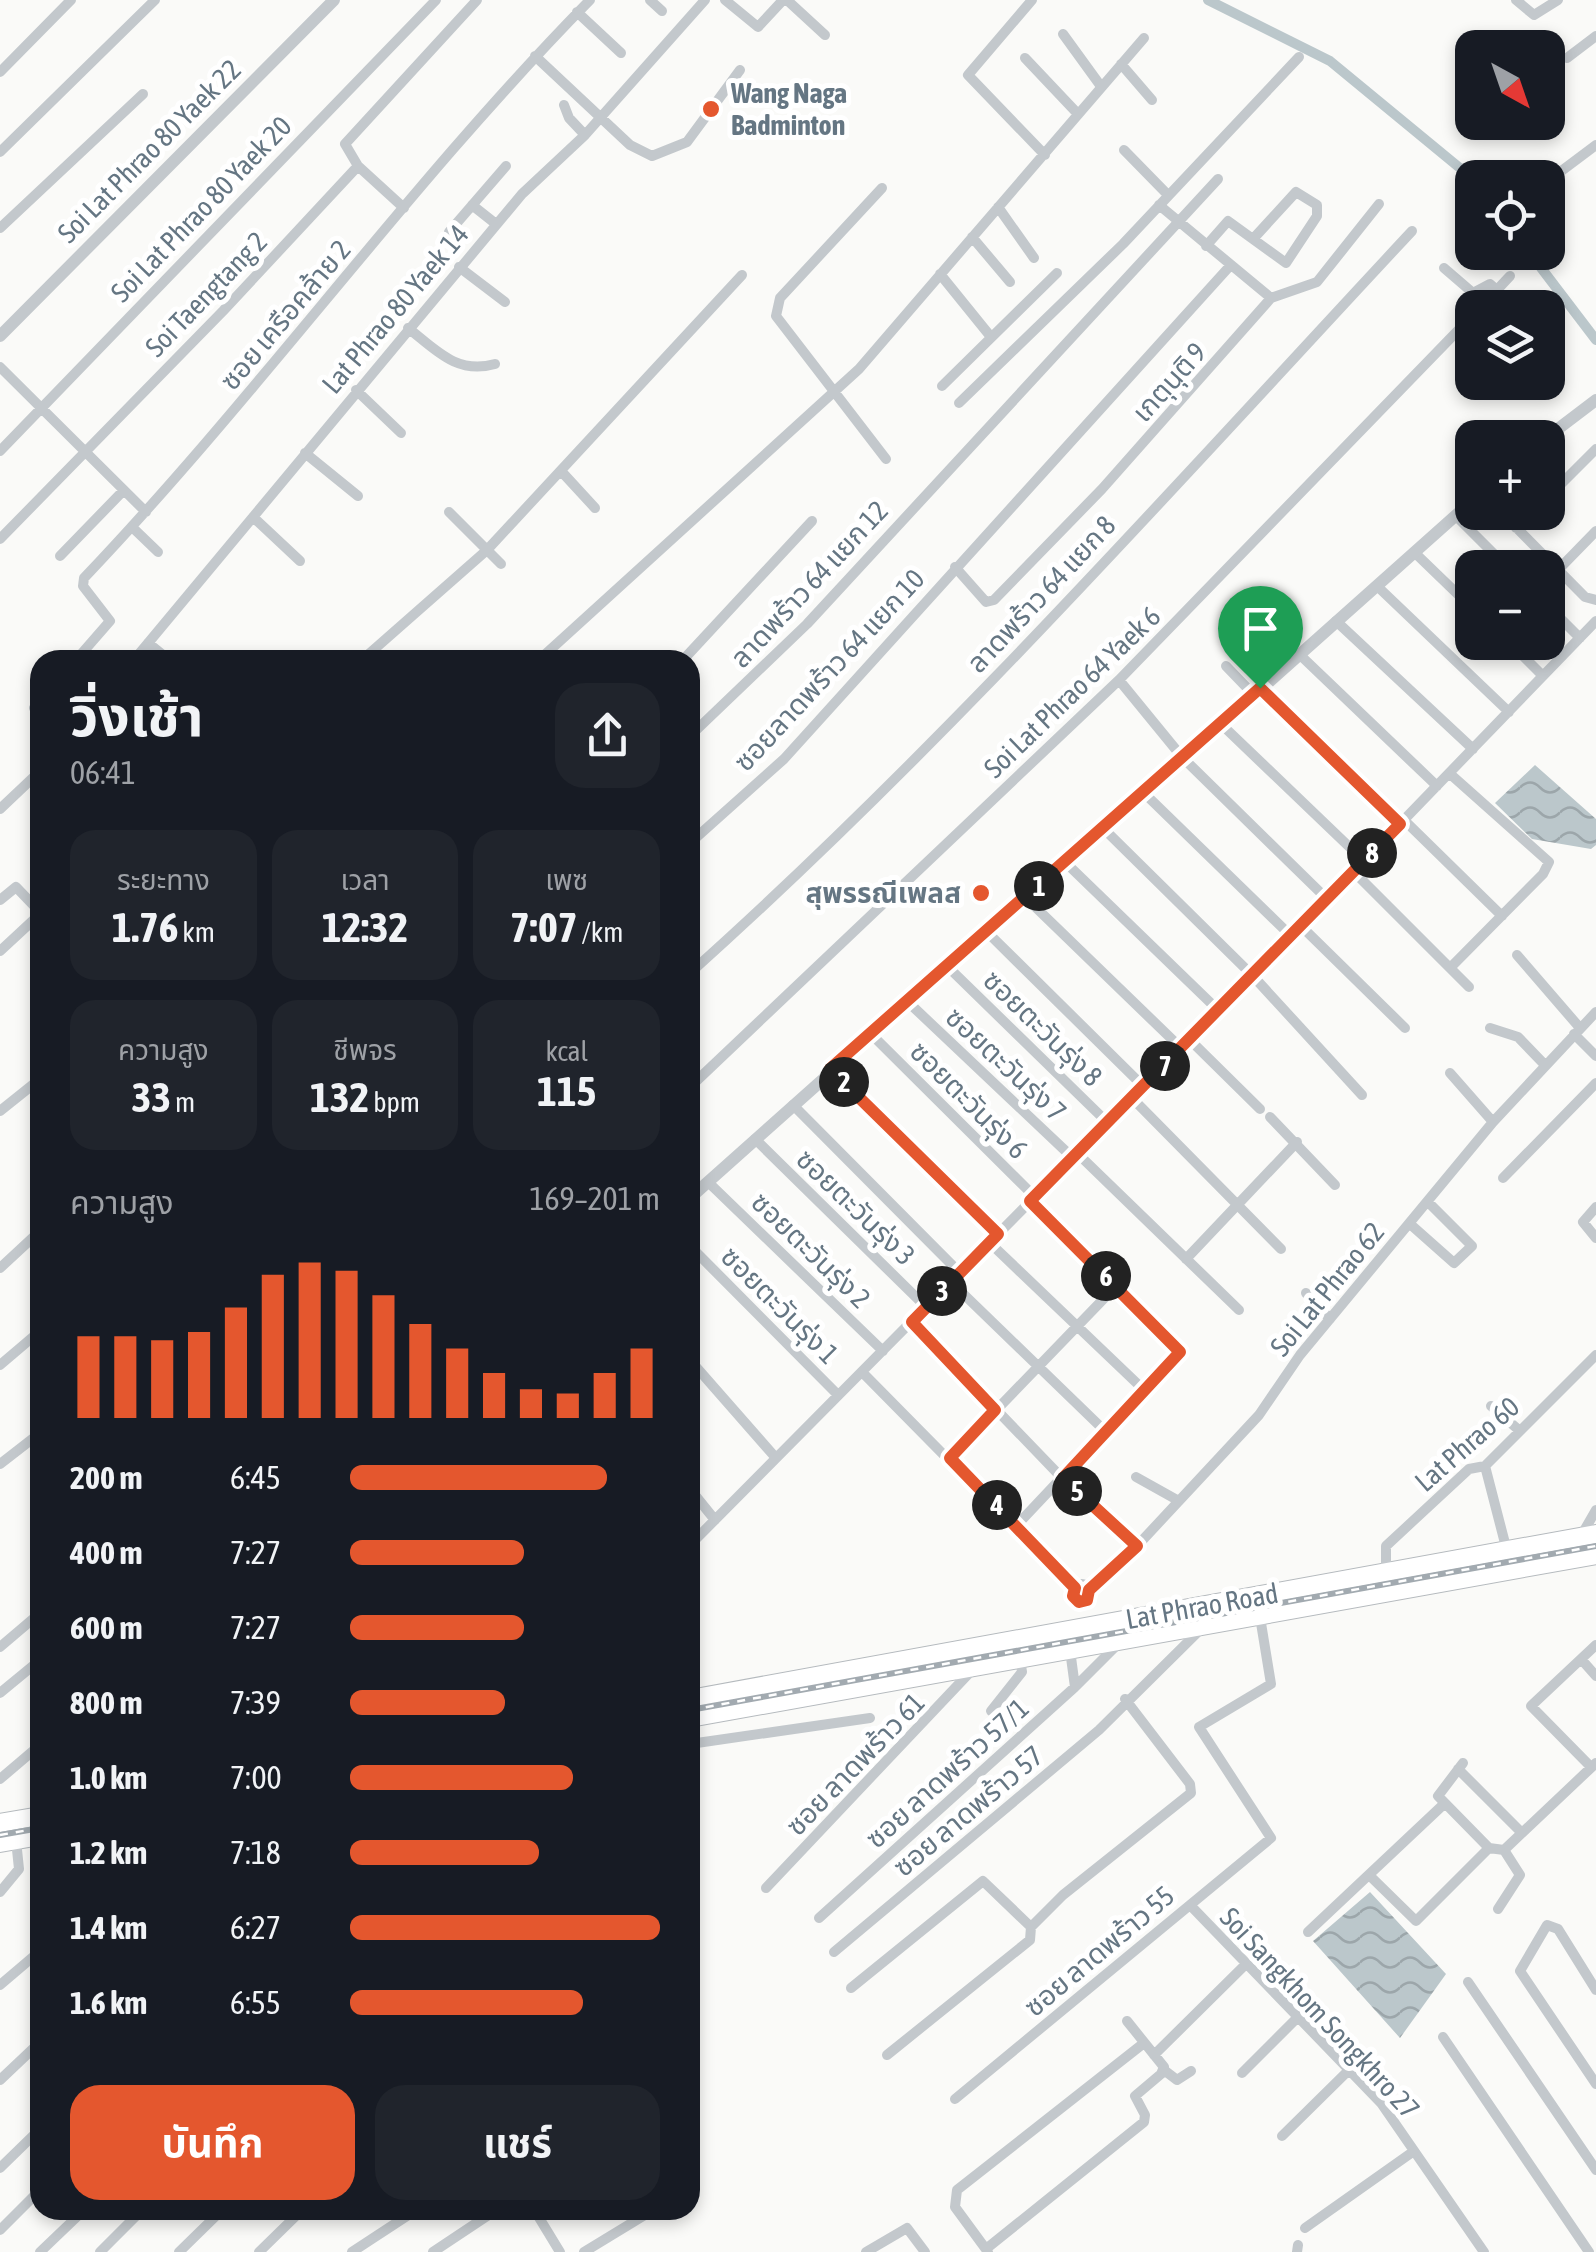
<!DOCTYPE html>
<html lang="th">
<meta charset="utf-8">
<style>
body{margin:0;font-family:"Asap Condensed","Noto Sans Thai",sans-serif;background:#20242c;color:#f1f3f6;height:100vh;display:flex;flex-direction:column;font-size:38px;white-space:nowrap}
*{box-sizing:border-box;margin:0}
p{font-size:32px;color:#9ea1a6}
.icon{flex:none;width:55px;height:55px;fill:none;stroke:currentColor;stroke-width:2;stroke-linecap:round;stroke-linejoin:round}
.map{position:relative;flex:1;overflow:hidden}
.drawer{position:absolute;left:30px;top:650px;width:670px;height:1570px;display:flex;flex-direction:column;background:#171b24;border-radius:30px;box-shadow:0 5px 15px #0003}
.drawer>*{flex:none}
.needle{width:65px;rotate:140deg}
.fabs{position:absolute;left:1455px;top:30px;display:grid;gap:20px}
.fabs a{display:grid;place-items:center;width:110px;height:110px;border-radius:20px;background:#171b24;box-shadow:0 5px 15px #0003;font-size:50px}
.pin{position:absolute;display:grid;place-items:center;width:85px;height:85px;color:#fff;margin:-102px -42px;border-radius:50% 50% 50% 0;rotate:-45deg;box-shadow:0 0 10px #0007}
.pin .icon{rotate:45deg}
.km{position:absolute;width:50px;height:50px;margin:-25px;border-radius:50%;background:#222;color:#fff;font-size:28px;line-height:50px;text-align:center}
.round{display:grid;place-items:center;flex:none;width:105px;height:105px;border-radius:30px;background:#20242c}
.summary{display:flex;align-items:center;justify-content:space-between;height:170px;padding:0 40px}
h1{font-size:55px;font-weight:700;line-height:75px}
.stats{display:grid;grid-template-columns:repeat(3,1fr);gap:15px;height:170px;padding:10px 40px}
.stats div{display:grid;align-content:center;border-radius:25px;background:#20242c;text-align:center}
.stats b{font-size:42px;font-weight:700}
.stats small{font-size:28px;font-weight:400}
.stats p{font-size:28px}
.chart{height:280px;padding:20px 40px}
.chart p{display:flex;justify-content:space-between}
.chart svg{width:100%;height:180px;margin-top:10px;stroke:#e4572e;stroke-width:6}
.action{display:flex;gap:20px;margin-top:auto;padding:20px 40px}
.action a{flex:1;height:115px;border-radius:30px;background:#e4572e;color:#fff;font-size:40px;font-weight:700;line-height:115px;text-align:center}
.action a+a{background:#20242c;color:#f1f3f6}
ul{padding:0 40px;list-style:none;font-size:32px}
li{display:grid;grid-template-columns:160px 120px 1fr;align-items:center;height:75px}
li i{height:25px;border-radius:12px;background:#e4572e}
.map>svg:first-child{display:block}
.water{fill:url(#water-waves)}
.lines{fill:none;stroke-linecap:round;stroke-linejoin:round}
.canal{stroke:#bbc7cb;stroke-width:10}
.primary-casing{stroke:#b5babe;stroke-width:20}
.minor{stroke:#c3c8cc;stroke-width:10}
.tertiary{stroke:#c3c8cc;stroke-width:12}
.primary{stroke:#fff;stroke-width:18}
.rail-casing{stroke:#a2aab0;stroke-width:6}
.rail{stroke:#fff;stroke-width:2.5;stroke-dasharray:8;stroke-linecap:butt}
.route-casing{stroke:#fff;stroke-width:20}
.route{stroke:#e4572e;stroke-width:12}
.poi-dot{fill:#e4572e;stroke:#fff;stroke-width:4}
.labels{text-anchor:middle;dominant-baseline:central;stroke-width:10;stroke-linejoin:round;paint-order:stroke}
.poi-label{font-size:28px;font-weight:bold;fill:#657683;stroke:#fff;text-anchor:start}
.street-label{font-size:28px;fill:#657683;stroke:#fff}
</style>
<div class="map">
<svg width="1596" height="2252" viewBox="0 0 1596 2252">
<defs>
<pattern id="water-waves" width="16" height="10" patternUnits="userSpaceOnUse" patternTransform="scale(2.5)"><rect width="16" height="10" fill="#bbc7cb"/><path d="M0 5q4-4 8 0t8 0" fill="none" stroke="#9ca6aa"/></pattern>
</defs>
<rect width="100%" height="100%" fill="#fafaf8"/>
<!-- water -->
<path class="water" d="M 1535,765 L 1596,819 L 1596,845 L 1591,849 L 1532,839 L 1495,803 Z
M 1370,1892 L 1446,1974 L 1400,2038 L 1313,1941 Z"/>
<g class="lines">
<!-- canal -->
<path class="canal" d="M 1208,0 L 1330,61 L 1472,178
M 1529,252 L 1596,340"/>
<!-- primary casing -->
<g class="primary-casing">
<path id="primary" d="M 690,1699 L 1596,1534
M 690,1718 L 1596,1555
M 0,1823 L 40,1816
M 0,1843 L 40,1836"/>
</g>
<!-- minor -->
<path class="minor" d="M 650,0 L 662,11
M 725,0 L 758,27 L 783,0
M 787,0 L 825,35
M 1032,0 L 968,75 L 1045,155
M 1516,0 L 1534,15 L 1558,0
M 577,12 L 621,53
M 1063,34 L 1100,85
M 535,56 L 630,145 L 652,156 L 687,142 L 740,70
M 1025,58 L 1077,113
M 1567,58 L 1596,36
M 1121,64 L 1152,100
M 0,72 L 71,0
M 564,105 L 569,118 L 585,135
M 1124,150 L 1168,195
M 0,152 L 155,0
M 1548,181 L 1596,145
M 882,188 L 780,298 L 776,316 L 886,459
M 472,205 L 496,224
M 1159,205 L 1271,298
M 998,207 L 1034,258
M 404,208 L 358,166 L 345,144 L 477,0
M 0,228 L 143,94
M 449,232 L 506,166
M 972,237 L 1010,282
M 1206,246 L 1228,221 L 1286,263 L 1317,216 L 1317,205 L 1296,192 L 1253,239
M 459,267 L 505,302
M 1444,268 L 1473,293 L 1490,284 L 1497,290
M 940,274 L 991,337
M 1480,308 L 1510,276
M 408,328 C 436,350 457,375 495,364
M 0,367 L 146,512
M 942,386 L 1057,273
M 356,390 L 401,433
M 959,403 L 1123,244 L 1299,57
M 0,451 L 436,0
M 305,453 L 358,496
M 561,471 L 595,508
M 1548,497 L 1596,449
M 449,512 L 501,564
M 1501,512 L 1585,597 L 1596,600
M 1456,516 L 1508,568
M 253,517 L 300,561
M 132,527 L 158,552
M 1516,528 L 1532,512
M 0,539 L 223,311 L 358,166
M 1414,552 L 1472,608
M 60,556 L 124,490
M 955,567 L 986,602 L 994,600 L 1102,489 L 1271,298 L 1317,282 L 1379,204
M 1558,570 L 1596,531
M 1377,586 L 1509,712
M 1548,606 L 1580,638
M 1336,621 L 1473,749
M 1509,642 L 1543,676
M 148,643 L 169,660
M 1299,654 L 1437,786
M 76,660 L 110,621 L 83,586 L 84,578 C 261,392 410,183 590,0
M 134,660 L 522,194 L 585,135 L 705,0
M 362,660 L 487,550 L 742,275
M 539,660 L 859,369 L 1144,38
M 683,660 L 812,521
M 1226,666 L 1253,694
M 1119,680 L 1182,757 L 1327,899
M 1260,688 L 1400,824
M 40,699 L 34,708 L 40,718
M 1221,724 L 1364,861
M 690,736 L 807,624 L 1218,179
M 1449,773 L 1549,862 L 1543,874 L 1450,968
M 1143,792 L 1291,936
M 0,809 L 40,771
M 1404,820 L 1502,916
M 1104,829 L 1253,976 L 1362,1095
M 690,843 L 784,759 L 1229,267
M 1065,862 L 1219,1011
M 1354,872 L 1469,987
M 1026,898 L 1182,1049
M 0,900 L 16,887 L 40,912
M 1301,926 L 1405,1028
M 987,932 L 1144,1087
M 0,951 L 40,914
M 1517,955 L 1580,1028
M 947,966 L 1108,1123
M 690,973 C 947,743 1177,483 1412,231
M 908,1002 L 1073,1158
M 1490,1028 L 1518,1037 L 1544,1064
M 1574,1034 L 1596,1056
M 872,1035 L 1035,1197
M 1190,1040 L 1260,1109
M 831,1069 L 998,1234
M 1450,1073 L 1493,1122
M 690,1087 L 1119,680 L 1472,316
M 1132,1098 L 1281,1249
M 793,1105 L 960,1273
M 0,1111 L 40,1079
M 1270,1117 L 1335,1185
M 755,1139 L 926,1307
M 1078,1154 L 1239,1310
M 1503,1178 L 1596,1083
M 708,1182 L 883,1351
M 1596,1207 L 1583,1222 L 1596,1238
M 1410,1224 L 1454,1263 L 1472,1246 L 1428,1202
M 990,1243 L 1145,1391
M 690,1246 L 838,1395
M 1186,1259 L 1297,1142
M 0,1268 L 40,1231
M 951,1282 L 1106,1432
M 1306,1293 L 1330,1319
M 912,1322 L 1063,1479 L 1137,1546
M 690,1360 L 776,1458
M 0,1365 L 40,1331
M 862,1372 L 1075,1588
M 1491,1406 L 1520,1431
M 950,1458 L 1116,1286
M 0,1464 L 40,1433
M 1485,1466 L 1507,1551
M 1136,1477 L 1179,1501
M 690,1489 L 715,1520
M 1017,1525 L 1180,1352 L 1031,1201
M 1581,1536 L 1596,1510
M 690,1545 L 1226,1004 L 1596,621
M 1386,1573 L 1386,1546 L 1469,1469 L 1485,1466 L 1596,1355
M1072 1593a9 9 0 1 1 18 0a9 9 0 1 1-18 0Z
M 1089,1590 L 1137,1546 L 1259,1415 L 1300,1355 L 1493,1122 L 1596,1012
M 0,1647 L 40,1613
M 1581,1659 L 1596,1676
M 1076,1686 L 1120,1642
M 0,1693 L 40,1660
M 991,1711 L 1022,1672 L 1020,1659
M 690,1744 L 870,1718
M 1463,1763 L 1438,1796 L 1489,1848 L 1504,1850 L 1596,1763
M 1591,1767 L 1531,1706 L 1596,1645
M 1458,1769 L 1522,1833
M 0,1779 L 40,1745
M 1369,1875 L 1416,1921 L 1489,1848
M 766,1888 L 974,1668
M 0,1892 L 19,1869 L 16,1840
M 1190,1905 L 1381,2103 L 1484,2252
M 1498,1909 L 1520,1875 L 1504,1850
M 819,1918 L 1075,1687 L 1070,1650
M 1308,1932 L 1444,1804
M 834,1952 L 1099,1730 L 1203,1627
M 1468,1982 L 1596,2170
M 0,1985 L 40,1951
M 851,1988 L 983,1881 L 1031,1927
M 1596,1990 L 1558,1929 L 1547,1925 L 1520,1971 L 1596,2084
M 1443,2037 L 1589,2252
M 887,2055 L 1030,1940 L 1031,1927 L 1063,1895 L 1191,1793 L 1190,1784 L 1125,1699
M 1154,2055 L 1246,1964
M 1164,2070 L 1177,2080 L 1191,2071
M 1242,2073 L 1297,2018
M 0,2080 L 40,2042
M 955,2099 L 1271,1838 L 1199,1727 L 1271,1684 L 1260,1617
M 1282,2136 L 1349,2070
M 0,2168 L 40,2129
M 535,2211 L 560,2252
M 1305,2228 L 1414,2151
M 0,2230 L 40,2190
M 986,2249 L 1144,2122 L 1145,2115 L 1135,2096 L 1161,2074 L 1164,2067 L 1127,2021
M 40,2252 L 84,2210
M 100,2252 L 142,2210
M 179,2252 L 222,2210
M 259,2252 L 302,2210
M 352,2252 L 416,2210
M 433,2252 L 496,2210
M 584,2252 L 653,2210
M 866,2252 L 907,2228 L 925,2252
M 988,2252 L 955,2207 L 957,2190 L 1144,2043
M 1297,2252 L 1298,2245"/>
<!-- tertiary -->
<path class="tertiary" d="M 0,336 L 334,0
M 1546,438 L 1596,400
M 690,1198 L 1472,501
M 690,1684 L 700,1697"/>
<!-- primary -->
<use href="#primary" class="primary"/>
<!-- rail casing -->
<g class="rail-casing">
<path id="rail" d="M 690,1710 L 1596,1546
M 0,1835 L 40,1828"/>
</g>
<!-- rail -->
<use href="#rail" class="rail"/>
</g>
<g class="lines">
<!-- route casing -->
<g class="route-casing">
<path id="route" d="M 1260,688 L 1400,824 L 1030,1201 L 1180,1352 L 1063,1478 L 1137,1546 L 1089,1590 L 1087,1600 L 1079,1602 L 1073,1596 L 1075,1588 L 950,1458 L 995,1410 L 912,1322 L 998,1234 L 830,1069 Z"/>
</g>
<!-- route -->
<use href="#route" class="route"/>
</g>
<!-- markers -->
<g class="poi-dot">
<circle cx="711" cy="109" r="10"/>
<circle cx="981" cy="893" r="10"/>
</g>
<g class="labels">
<!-- poi labels -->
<g class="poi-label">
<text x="731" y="93">Wang Naga<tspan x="731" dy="32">Badminton</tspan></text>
<text x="961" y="893" text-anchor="end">สุพรรณีเพลส</text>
</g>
<!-- street labels -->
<g class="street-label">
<text transform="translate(149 151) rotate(-45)">Soi Lat Phrao 80 Yaek 22</text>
<text transform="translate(201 209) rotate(-46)">Soi Lat Phrao 80 Yaek 20</text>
<text transform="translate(206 294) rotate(-46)">Soi Taengtang 2</text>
<text transform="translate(395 309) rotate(-50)">Lat Phrao 80 Yaek 14</text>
<text transform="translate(285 315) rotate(-50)">ซอย เครือคล้าย 2</text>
<text transform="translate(1169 382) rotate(-48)">เกตุนุติ 9</text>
<text transform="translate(809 584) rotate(-47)">ลาดพร้าว 64 แยก 12</text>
<text transform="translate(1041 594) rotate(-47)">ลาดพร้าว 64 แยก 8</text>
<text transform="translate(829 670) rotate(-47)">ซอยลาดพร้าว 64 แยก 10</text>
<text transform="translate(1072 692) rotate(-44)">Soi Lat Phrao 64 Yaek 6</text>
<text transform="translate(1043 1028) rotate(44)">ซอยตะวันรุ่ง 8</text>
<text transform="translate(1006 1064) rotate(43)">ซอยตะวันรุ่ง 7</text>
<text transform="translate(969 1100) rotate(45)">ซอยตะวันรุ่ง 6</text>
<text transform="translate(856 1207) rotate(44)">ซอยตะวันรุ่ง 3</text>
<text transform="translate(811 1250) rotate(44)">ซอยตะวันรุ่ง 2</text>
<text transform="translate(1327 1289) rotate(-51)">Soi Lat Phrao 62</text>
<text transform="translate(780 1305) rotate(45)">ซอยตะวันรุ่ง 1</text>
<text transform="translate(1467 1444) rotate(-41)">Lat Phrao 60</text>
<text transform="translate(1202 1606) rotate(-10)">Lat Phrao Road</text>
<text transform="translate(855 1764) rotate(-46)">ซอย ลาดพร้าว 61</text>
<text transform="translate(947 1773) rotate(-42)">ซอย ลาดพร้าว 57/1</text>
<text transform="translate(968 1811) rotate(-40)">ซอย ลาดพร้าว 57</text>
<text transform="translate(1099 1951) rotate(-40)">ซอย ลาดพร้าว 55</text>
<text transform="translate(1320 2013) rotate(47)">Soi Sangkhom Songkhro 27</text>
</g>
</g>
</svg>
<div class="fabs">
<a><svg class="needle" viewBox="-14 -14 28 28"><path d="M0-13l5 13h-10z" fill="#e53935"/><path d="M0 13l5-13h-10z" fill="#9ea1a6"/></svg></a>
<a><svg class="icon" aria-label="locate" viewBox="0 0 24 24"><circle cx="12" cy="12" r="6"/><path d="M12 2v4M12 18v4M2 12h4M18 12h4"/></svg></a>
<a><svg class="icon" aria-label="layers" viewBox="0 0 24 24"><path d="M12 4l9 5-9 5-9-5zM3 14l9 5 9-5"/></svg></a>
<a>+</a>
<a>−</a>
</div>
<div class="pin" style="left:1260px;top:688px;background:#1e9e55"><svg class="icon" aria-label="arrive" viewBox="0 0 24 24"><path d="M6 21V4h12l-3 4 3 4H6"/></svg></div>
<b class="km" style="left:1039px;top:886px">1</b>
<b class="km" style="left:844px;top:1082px">2</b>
<b class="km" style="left:942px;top:1291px">3</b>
<b class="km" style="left:997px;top:1505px">4</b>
<b class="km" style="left:1077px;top:1491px">5</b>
<b class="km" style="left:1106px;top:1276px">6</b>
<b class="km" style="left:1165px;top:1066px">7</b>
<b class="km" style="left:1372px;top:853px">8</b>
<section class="drawer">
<div class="summary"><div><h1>วิ่งเช้า</h1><p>06:41</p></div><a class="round"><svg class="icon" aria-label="share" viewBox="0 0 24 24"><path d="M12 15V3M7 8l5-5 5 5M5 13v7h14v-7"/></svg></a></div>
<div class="stats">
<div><p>ระยะทาง</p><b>1.76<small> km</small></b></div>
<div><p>เวลา</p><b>12:32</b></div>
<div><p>เพซ</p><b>7:07<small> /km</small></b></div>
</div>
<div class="stats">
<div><p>ความสูง</p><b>33<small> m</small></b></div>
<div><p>ชีพจร</p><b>132<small> bpm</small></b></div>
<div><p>kcal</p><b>115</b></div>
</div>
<div class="chart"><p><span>ความสูง</span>169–201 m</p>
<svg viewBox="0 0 160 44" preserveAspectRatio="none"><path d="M5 44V24M15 44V24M25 44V25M35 44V23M45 44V17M55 44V9M65 44V6M75 44V8M85 44V14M95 44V21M105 44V27M115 44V33M125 44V37M135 44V38M145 44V33M155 44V27"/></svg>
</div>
<ul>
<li><b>200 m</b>6:45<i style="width:83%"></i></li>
<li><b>400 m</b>7:27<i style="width:56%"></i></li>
<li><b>600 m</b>7:27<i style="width:56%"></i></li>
<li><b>800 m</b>7:39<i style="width:50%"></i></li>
<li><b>1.0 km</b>7:00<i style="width:72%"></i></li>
<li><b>1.2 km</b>7:18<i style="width:61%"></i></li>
<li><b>1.4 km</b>6:27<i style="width:100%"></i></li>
<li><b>1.6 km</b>6:55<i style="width:75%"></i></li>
</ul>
<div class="action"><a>บันทึก</a><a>แชร์</a></div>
</section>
</div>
